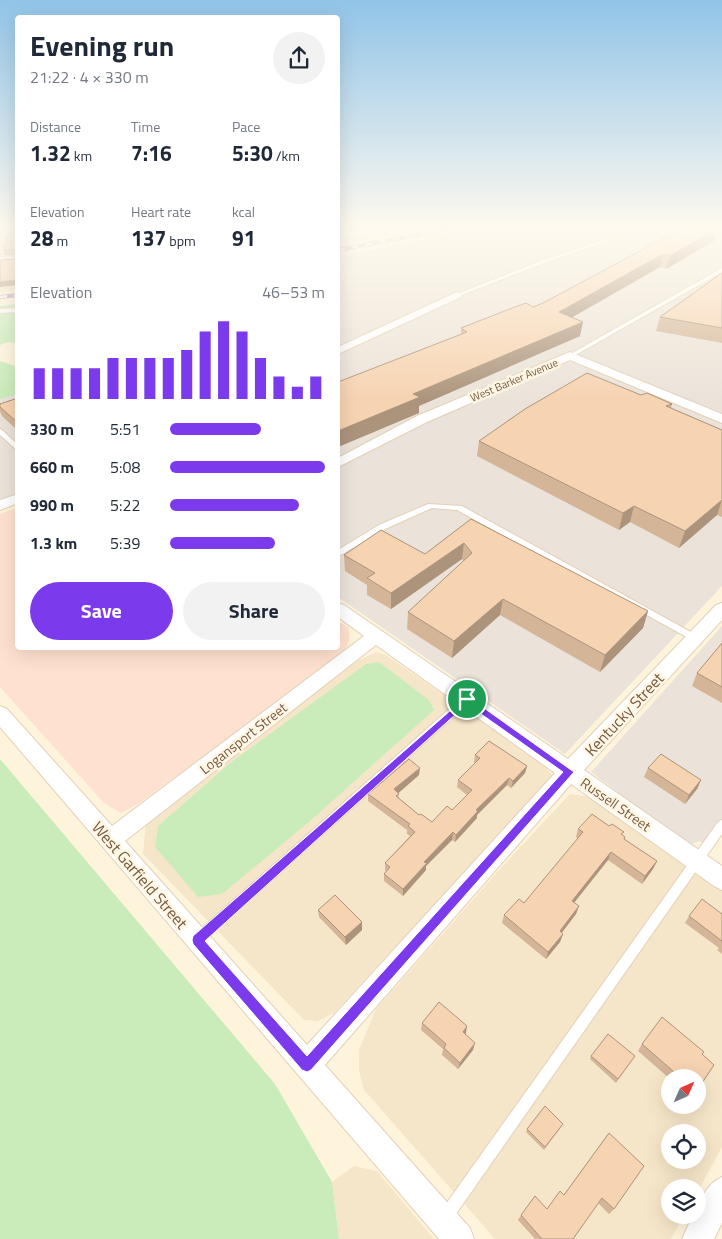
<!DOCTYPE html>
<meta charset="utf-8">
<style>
body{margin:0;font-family:"Titillium Web",sans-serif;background:#f2f2f3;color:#1f2937;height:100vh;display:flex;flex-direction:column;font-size:19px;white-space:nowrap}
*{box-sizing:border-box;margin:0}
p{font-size:16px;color:#747a83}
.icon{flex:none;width:28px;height:28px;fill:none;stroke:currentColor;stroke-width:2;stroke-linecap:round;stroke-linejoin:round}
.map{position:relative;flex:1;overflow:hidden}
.side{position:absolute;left:15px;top:15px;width:325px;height:635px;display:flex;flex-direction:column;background:#fff;border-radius:5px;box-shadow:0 5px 20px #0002}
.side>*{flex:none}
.needle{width:32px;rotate:45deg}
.fabs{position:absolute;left:661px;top:1069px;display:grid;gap:10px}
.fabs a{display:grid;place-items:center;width:45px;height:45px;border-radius:50%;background:#fff;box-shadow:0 5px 20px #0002;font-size:25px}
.pin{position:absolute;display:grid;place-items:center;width:42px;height:42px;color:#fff;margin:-21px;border:2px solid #fff;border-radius:50%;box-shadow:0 1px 5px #0007}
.round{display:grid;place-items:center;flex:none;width:52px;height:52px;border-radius:26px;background:#f2f2f3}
.summary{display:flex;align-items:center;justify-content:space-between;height:85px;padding:0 15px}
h1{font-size:28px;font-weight:700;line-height:38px}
.metrics{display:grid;grid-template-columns:repeat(3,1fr);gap:8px;height:85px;padding:5px 15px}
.metrics div{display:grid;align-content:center}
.metrics b{font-size:21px;font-weight:700}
.metrics small{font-size:14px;font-weight:400}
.metrics p{font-size:14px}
.chart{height:140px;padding:10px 15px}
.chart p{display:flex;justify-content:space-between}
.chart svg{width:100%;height:90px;margin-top:5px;stroke:#7c3aed;stroke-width:6}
.cta{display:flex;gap:10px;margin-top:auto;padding:10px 15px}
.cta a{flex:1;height:58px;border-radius:30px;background:#7c3aed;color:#fff;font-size:20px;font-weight:700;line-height:58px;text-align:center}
.cta a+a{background:#f2f2f3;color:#1f2937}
ul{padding:0 15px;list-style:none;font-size:16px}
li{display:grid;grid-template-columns:80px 60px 1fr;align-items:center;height:38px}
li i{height:12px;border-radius:6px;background:#7c3aed}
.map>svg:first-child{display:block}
.residential{fill:#f6e6c9;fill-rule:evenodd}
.commercial{fill:#ffe1cf}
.industrial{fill:#ebe3d9}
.green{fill:#caecba}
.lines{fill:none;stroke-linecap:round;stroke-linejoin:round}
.lane-casing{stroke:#e2d0b8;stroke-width:2}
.street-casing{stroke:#e2d0b8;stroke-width:2}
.lane{fill:#fff;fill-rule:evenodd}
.street{fill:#fff;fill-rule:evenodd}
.rail-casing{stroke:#b69bc7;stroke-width:4}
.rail{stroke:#fff7e4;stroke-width:2.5;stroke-dasharray:7;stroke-linecap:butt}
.wall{fill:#d4b598}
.shaded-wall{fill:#ac947c}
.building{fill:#f6d3b1;stroke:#ac947c}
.route{fill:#7c3aed;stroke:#fff;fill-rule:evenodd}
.labels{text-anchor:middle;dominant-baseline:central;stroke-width:5;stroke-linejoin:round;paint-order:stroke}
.far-street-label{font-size:11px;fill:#755943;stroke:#fff7e4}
.street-label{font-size:14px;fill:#755943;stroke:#fff7e4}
.near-street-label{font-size:16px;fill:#755943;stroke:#fff7e4}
</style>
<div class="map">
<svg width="722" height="1239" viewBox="0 0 722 1239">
<rect width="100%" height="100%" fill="#fef4db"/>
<!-- residential -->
<path class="residential" d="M 0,228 L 17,228 L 17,290 L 0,292 Z
M 338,228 L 431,228 L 338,244 Z
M 376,652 L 386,655 L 542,763 L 553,776 L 334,1013 L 318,1021 L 304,1020 L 143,854 L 146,822 L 357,661 Z
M 570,794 L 592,797 L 722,891 L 722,1147 L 698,1191 L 698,1188 L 670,1188 L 670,1215 L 684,1215 L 671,1239 L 495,1239 L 364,1090 L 359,1071 L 359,1050 L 376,1009 L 499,870 ZM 670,1078 L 698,1078 L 698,1105 L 670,1105 ZM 670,1132 L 698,1132 L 698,1160 L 670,1160 Z
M 354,1166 L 377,1171 L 434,1239 L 339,1239 L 332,1182 Z"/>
<!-- commercial -->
<path class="commercial" d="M 17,508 L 18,648 L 338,648 L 338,621 L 348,628 L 350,638 L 345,650 L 309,679 L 138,804 L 121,813 L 104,803 L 0,687 L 0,514 Z"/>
<!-- industrial -->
<path class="industrial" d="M 478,228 L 722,228 L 722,586 L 565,754 L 338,597 L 338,257 Z
M 17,390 L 17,493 L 0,500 L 0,396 Z
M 722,626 L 722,832 L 711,848 L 700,841 L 691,844 L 682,840 L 591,772 Z"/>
<!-- green -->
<path class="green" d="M 17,304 L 17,343 L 8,342 L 0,345 L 0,306 Z
M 0,361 L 18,367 L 17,394 L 0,399 Z
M 379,662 L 429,700 L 434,710 L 309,822 L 222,894 L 198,897 L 155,847 L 158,826 L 230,763 L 366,664 Z
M 0,759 L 275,1084 L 332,1182 L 339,1239 L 0,1239 Z"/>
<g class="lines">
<!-- lane casing -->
<g class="lane-casing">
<path id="lane" d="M 639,228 L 645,228 L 547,262 L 459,296 L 454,295 L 543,260 Z
M 18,233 L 18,235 L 0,236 L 0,234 Z
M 722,268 L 722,272 L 572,357 L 567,356 Z
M 18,308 L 18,312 L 0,313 L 0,309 Z
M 0,429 L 2,430 L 18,445 L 18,451 L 0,435 Z
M 428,504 L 462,506 L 698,636 L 699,638 L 695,641 L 692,640 L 457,510 L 432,508 L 385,529 L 341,555 L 338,555 L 338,550 L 379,525 Z
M 467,695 L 470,696 L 472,699 L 470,702 L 201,944 L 197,946 L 193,944 L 191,940 L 193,936 L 464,696 Z
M 722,820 L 722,834 L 451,1221 L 446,1224 L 441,1221 L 438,1216 L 441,1211 L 718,822 Z"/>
</g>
<!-- street casing -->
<g class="street-casing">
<path id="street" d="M 373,228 L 408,228 L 403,231 L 338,237 L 338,231 Z
M 18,256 L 18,262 L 0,263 L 0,257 Z
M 457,292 L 462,295 L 461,297 L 338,354 L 338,347 Z
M 570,352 L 722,414 L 722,423 L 570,360 L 427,422 L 338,467 L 338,458 L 417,416 Z
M 18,494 L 18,503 L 0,510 L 0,500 Z
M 338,603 L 344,605 L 568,759 L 716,605 L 722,603 L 722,620 L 584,770 L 722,866 L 722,890 L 714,886 L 571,784 L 325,1065 L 470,1228 L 474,1239 L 439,1239 L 0,727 L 0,706 L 7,709 L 112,826 L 364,636 L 338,617 ZM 376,645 L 555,773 L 307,1045 L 125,841 Z
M 722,1177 L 722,1223 L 714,1239 L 682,1239 L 693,1215 L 698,1215 C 698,1200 708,1183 722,1177 Z"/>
</g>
<!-- lane -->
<use href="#lane" class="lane"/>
<!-- street -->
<use href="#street" class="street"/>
<!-- rail casing -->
<g class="rail-casing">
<path id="rail" d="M 338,250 L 452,228
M 0,297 L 18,295"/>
</g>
<!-- rail -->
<use href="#rail" class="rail"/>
</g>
<!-- wall -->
<path class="wall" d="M 13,228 L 18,228 L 18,255 L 5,255 L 4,250 L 16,231 L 14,231 Z
M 718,228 L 714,241 L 666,269 L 660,267 L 572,317 L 580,336 L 419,406 L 419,413 L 338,447 L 338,382 L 461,334 L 461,328 L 543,303 Z
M 722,273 L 722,343 L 656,331 L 660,317 Z
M 641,395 L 672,404 L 671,408 L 722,430 L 722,517 L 717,515 L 679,548 L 630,522 L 619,530 L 477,456 L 479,441 Z
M 18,398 L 18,431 L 2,416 L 0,411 L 0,404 Z
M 471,519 L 648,611 L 643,628 L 600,672 L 500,615 L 452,658 L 407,629 L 408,612 L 464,561 L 462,559 L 391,609 L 367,595 L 367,585 L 345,571 L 344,555 L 425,554 Z
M 722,643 L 722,703 L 692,686 L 697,673 Z
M 475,755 L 527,766 L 525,773 L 511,788 L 507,785 L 477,815 L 477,818 L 455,842 L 452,840 L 426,866 L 426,870 L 403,896 L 384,881 L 384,874 L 386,872 L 385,870 L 385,863 L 410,836 L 407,834 L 407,830 L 368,801 L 368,794 L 419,775 L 398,793 L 399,798 L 419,815 L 432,822 L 452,810 L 467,795 L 457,787 L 458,780 L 475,763 L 474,762 Z
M 648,768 L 701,780 L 697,789 L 685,804 L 644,777 Z
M 578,829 L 622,835 L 625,837 L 624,839 L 657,861 L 653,869 L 642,884 L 608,860 L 574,903 L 579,906 L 576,914 L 561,933 L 563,934 L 560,942 L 546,959 L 502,923 L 504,915 L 524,903 L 578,839 L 576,837 Z
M 318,910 L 362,922 L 362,930 L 346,945 L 319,917 Z
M 722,914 L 722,954 L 717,950 L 719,948 L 685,923 L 689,916 Z
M 422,1023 L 466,1033 L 465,1034 L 473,1050 L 458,1069 L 442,1055 L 443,1049 L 421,1030 Z
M 642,1044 L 702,1054 L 714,1065 L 698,1089 L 698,1078 L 670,1078 L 670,1079 L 638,1051 Z
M 591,1056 L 635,1056 L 616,1083 L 590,1059 Z
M 561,1127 L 544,1150 L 526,1132 L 527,1129 Z
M 609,1133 L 614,1209 L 609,1214 L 598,1203 L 573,1239 L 535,1239 L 518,1220 L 521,1215 L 547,1209 L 564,1195 Z"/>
<!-- shaded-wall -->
<path class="shaded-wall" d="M 338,228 L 352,228 L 338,230 Z
M 718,228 L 714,241 L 666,269 L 670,256 Z
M 663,254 L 660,267 L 557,326 L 559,312 Z
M 18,279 L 18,285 L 0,287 L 0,282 Z
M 583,322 L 580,336 L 419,406 L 419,413 L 338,447 L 338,431 L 413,394 Z
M 722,500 L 717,515 L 679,548 L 685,531 Z
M 634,506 L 630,522 L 619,530 L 623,513 Z
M 464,543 L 462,559 L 391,609 L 391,593 Z
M 503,599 L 500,615 L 452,658 L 454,641 Z
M 648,611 L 643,628 L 600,672 L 605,655 Z
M 527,766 L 525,773 L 511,788 L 513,781 Z
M 420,768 L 419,775 L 394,797 L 394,789 Z
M 509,778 L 507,785 L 477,815 L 477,818 L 455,842 L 456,835 L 476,810 Z
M 701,780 L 697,789 L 685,804 L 689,795 Z
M 453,832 L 452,840 L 426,866 L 426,870 L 403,896 L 403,889 L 424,862 Z
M 611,852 L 608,860 L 569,909 L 572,901 Z
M 657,861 L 653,869 L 642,884 L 645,876 Z
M 579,906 L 576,914 L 557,939 L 560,931 Z
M 362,922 L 362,930 L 346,945 L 345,937 Z
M 563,934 L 560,942 L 546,959 L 548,952 Z
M 467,1026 L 466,1033 L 461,1039 L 463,1032 Z
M 475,1043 L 473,1050 L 458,1069 L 460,1063 Z"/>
<!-- building -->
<path class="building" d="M 683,228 L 718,228 L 670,256 L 663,254 L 559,312 L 583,322 L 413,394 L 420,397 L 338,431 L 338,382 L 467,332 L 461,328 L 507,310 L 526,303 L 533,307 L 543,303 Z
M 18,231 L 18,250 L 4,250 L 9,233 Z
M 17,259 L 18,259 L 17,280 L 0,282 L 0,264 L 1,260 Z
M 722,273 L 722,328 L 660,317 Z
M 587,373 L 641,395 L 647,393 L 672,404 L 666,406 L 722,430 L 722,500 L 685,531 L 634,506 L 623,513 L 479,441 L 525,409 Z
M 18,398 L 18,423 L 0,407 L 0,404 Z
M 471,519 L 648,611 L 605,655 L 503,599 L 454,641 L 408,612 L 472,553 L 464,543 L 391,593 L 367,578 L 375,573 L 344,555 L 381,530 L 425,554 Z
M 722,643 L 722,687 L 697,673 Z
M 489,741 L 527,766 L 513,781 L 509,778 L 476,810 L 478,811 L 456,835 L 453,832 L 424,862 L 427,863 L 403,889 L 384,874 L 390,867 L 385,863 L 415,832 L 408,826 L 410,824 L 368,794 L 409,759 L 420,768 L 394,789 L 399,794 L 396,796 L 419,815 L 421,814 L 432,822 L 447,806 L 452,810 L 472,790 L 458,780 L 480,758 L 475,755 Z
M 661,754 L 701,780 L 689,795 L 648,768 Z
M 592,814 L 609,826 L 612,824 L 624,832 L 621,834 L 625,837 L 624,839 L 657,861 L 645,876 L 611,852 L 572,901 L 579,906 L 560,931 L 563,934 L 548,952 L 504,915 L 519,899 L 524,903 L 583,832 L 578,829 Z
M 335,895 L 362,922 L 345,937 L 318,910 Z
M 702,899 L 722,914 L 722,941 L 689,916 Z
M 439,1002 L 467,1026 L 463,1032 L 475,1043 L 460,1063 L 444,1048 L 446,1044 L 422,1023 Z
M 662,1017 L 704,1052 L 702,1054 L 714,1065 L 698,1089 L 698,1078 L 681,1078 L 642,1044 Z
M 608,1034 L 635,1056 L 618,1079 L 591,1056 Z
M 545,1106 L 563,1124 L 545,1147 L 527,1129 Z
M 609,1133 L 644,1166 L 614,1209 L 602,1198 L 573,1239 L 542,1239 L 521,1215 L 535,1196 L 547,1209 L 560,1191 L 564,1195 Z"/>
<!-- sky -->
<linearGradient id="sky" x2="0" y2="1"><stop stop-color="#91c4e8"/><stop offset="0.57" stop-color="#fffaef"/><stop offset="1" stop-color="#fffaef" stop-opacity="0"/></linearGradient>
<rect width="722" height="401" fill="url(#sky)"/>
<!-- route -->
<path class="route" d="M 467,696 L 574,772 L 311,1070 L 307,1072 L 302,1070 L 193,944 L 192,940 L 193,936 ZM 467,704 L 563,772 L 307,1056 L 205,941 Z"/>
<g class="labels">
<!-- far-street labels -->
<g class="far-street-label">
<text transform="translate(514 380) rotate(-23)">West Barker Avenue</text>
</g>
<!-- street labels -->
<g class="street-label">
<text transform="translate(243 738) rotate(-38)">Logansport Street</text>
<text transform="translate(616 804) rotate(35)">Russell Street</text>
</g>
<!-- near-street labels -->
<g class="near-street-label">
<text transform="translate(624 714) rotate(-47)">Kentucky Street</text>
<text transform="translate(140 875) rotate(49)">West Garfield Street</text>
</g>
</g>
</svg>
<div class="fabs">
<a><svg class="needle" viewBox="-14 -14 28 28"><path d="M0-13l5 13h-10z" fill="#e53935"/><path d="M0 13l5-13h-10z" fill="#747a83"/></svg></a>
<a><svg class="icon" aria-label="locate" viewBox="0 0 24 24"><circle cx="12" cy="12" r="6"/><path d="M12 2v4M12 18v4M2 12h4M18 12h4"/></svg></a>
<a><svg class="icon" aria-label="layers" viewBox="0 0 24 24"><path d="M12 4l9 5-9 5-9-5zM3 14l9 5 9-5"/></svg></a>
</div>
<div class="pin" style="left:467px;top:699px;background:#1e9e55"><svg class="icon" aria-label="arrive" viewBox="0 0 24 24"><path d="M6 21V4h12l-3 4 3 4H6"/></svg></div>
<section class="side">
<div class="summary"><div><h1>Evening run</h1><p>21:22 · 4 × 330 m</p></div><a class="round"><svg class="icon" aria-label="share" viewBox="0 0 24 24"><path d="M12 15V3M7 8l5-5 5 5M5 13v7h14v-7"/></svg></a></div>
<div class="metrics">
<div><p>Distance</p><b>1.32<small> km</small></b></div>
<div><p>Time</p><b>7:16</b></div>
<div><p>Pace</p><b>5:30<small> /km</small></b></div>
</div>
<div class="metrics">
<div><p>Elevation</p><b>28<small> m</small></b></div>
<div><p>Heart rate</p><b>137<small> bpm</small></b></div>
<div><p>kcal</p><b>91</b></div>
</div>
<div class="chart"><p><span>Elevation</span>46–53 m</p>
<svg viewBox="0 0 160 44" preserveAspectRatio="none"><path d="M5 44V29M15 44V29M25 44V29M35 44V29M45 44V24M55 44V24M65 44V24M75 44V24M85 44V20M95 44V11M105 44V6M115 44V11M125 44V24M135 44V33M145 44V38M155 44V33"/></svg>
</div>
<ul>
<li><b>330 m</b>5:51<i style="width:59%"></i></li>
<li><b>660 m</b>5:08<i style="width:100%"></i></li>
<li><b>990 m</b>5:22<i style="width:83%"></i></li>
<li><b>1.3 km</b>5:39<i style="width:68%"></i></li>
</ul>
<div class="cta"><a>Save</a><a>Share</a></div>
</section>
</div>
